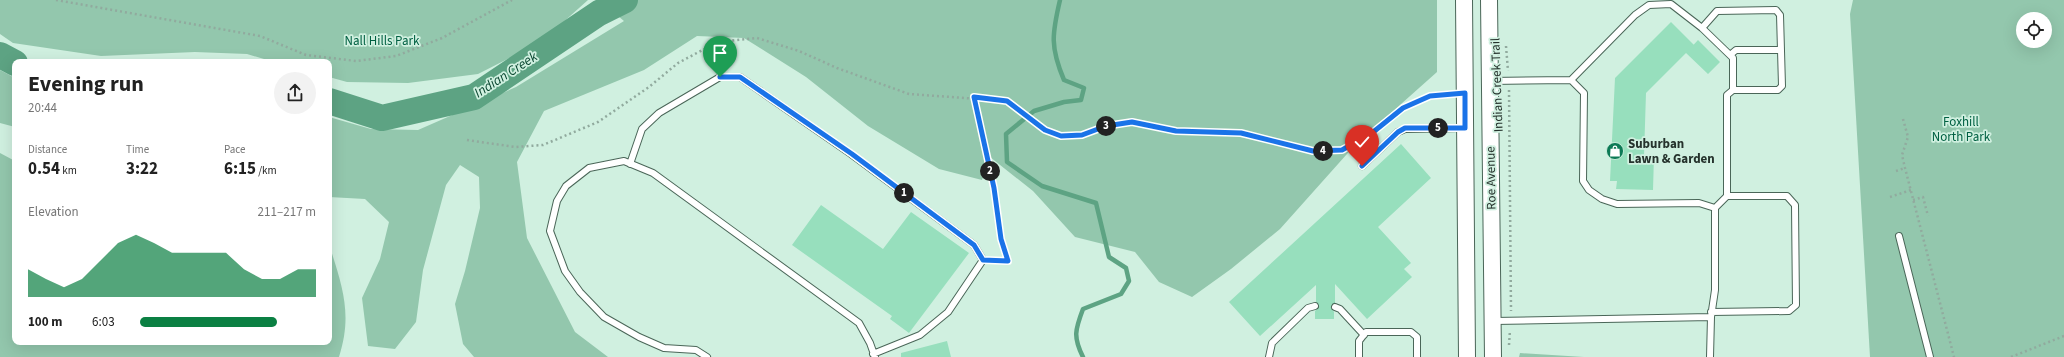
<!DOCTYPE html>
<meta charset="utf-8">
<style>
body{margin:0;font-family:"Source Sans 3",sans-serif;background:#f2f2f2;color:#222;height:100vh;display:flex;flex-direction:column;font-size:15px;white-space:nowrap}
*{box-sizing:border-box;margin:0}
p{font-size:13px;color:#767676}
.icon{flex:none;width:22px;height:22px;fill:none;stroke:currentColor;stroke-width:2;stroke-linecap:round;stroke-linejoin:round}
.map{position:relative;flex:1;overflow:hidden}
.sheet{position:absolute;left:12px;top:59px;width:320px;height:286px;display:flex;flex-direction:column;background:#fff;border-radius:8px;box-shadow:0 4px 16px #0002}
.sheet>*{flex:none}
.fabs{position:absolute;left:2016px;top:12px;display:grid;gap:8px}
.fabs a{display:grid;place-items:center;width:36px;height:36px;border-radius:50%;background:#fff;box-shadow:0 4px 16px #0002;font-size:20px}
.pin{position:absolute;display:grid;place-items:center;width:34px;height:34px;color:#fff;margin:-41px -17px;border-radius:50% 50% 50% 0;rotate:-45deg;box-shadow:0 0 4px #0007}
.pin .icon{rotate:45deg}
.km{position:absolute;width:20px;height:20px;margin:-10px;border-radius:50%;background:#222;color:#fff;font-size:11px;line-height:20px;text-align:center}
.round{display:grid;place-items:center;flex:none;width:42px;height:42px;border-radius:21px;background:#f2f2f2}
.head{display:flex;align-items:center;justify-content:space-between;height:68px;padding:0 16px}
h1{font-size:22px;font-weight:700;line-height:30px}
.metrics{display:grid;grid-template-columns:repeat(3,1fr);gap:6px;height:68px;padding:4px 16px}
.metrics div{display:grid;align-content:center}
.metrics b{font-size:17px;font-weight:700}
.metrics small{font-size:11px;font-weight:400}
.metrics p{font-size:11px}
.chart{height:112px;padding:8px 16px}
.chart p{display:flex;justify-content:space-between}
.chart svg{width:100%;height:72px;margin-top:4px;fill:#0b8043;opacity:.7}
ul{padding:0 16px;list-style:none;font-size:13px}
li{display:grid;grid-template-columns:64px 48px 1fr;align-items:center;height:30px}
li i{height:10px;border-radius:5px;background:#0b8043}
.map>svg:first-child{display:block}
.green{fill:#93c7ad;fill-rule:evenodd}
.lines{fill:none;stroke-linecap:round;stroke-linejoin:round}
.stream{stroke:#5da383;stroke-width:4.5}
.river{stroke:#5da383;stroke-width:26}
.building{fill:#97dfbd}
.service-casing{stroke:#4a6658;stroke-width:8}
.secondary-casing{stroke:#4a6658;stroke-width:18}
.path{stroke:#91aa9e;stroke-width:2.5;stroke-dasharray:2 3;stroke-linecap:butt}
.service{stroke:#fff;stroke-width:6}
.secondary{stroke:#fff;stroke-width:16}
.route-casing{stroke:#fff;stroke-width:8}
.route{stroke:#1a73e8;stroke-width:5}
.labels{text-anchor:middle;dominant-baseline:central;stroke-width:3.5;stroke-linejoin:round;paint-order:stroke}
.park-label{font-size:13px;fill:#006042;stroke:#d0f0e0}
.street-label{font-size:13px;fill:#25322c;stroke:#d0f0e0}
.poi-label{font-size:13px;font-weight:bold;fill:#25322c;stroke:#d0f0e0;text-anchor:start}
.water-label{font-size:14px;font-style:italic;fill:#08452f;stroke:#d0f0e0}
</style>
<div class="map">
<svg width="2064" height="357" viewBox="0 0 2064 357">
<rect width="100%" height="100%" fill="#d0f0e0"/>
<!-- green -->
<path class="green" d="M 0,0 L 588,0 L 541,42 L 478,74 L 408,83 L 347,82 L 329,77 L 329,62 L 274,62 L 247,54 L 195,52 L 101,56 L 13,43 L 0,34 Z
M 599,0 L 1437,0 L 1437,72 L 1355,145 L 1280,229 L 1231,269 L 1192,297 L 1159,282 L 1135,252 L 1075,237 L 1033,191 L 990,157 L 982,180 L 939,169 L 868,126 L 806,77 L 744,38 L 697,36 L 644,70 L 544,111 L 517,162 L 527,238 L 575,332 L 608,357 L 474,357 L 463,344 L 455,304 L 465,271 L 480,208 L 479,177 L 460,165 L 446,185 L 423,270 L 416,322 L 395,349 L 368,346 L 362,298 L 380,259 L 389,222 L 365,199 L 329,197 L 329,117 L 371,129 L 418,130 L 516,87 L 624,21 Z
M 1853,0 L 2064,0 L 2064,357 L 1870,357 L 1850,14 ZM 2023,19 L 2045,19 L 2045,41 L 2023,41 Z
M 0,70 L 15,78 L 15,127 L 0,123 Z
M 0,153 L 15,161 L 15,342 L 329,342 L 329,244 C 342,286 353,313 339,357 L 0,357 Z
M 1520,353 L 1584,357 L 1519,357 Z"/>
<g class="lines">
<!-- stream -->
<path class="stream" d="M 1060,0 C 1052,34 1050,47 1064,80 L 1084,88 L 1081,100 L 1064,102 L 1034,111 L 1006,134 L 1007,162 L 1042,186 L 1096,203 L 1109,257 L 1126,268 L 1129,281 L 1121,294 L 1083,309 C 1075,330 1073,337 1083,357"/>
<!-- river -->
<path class="river" d="M 0,55 L 15,63
M 329,101 L 382,118 L 474,97 L 599,13 L 625,0"/>
</g>
<!-- building -->
<path class="building" d="M 1671,22 L 1694,45 L 1646,93 L 1644,156 L 1654,156 L 1653,190 L 1616,189 L 1617,181 L 1610,181 L 1615,78 Z
M 1698,40 L 1720,62 L 1708,74 L 1686,53 Z
M 1401,144 L 1431,178 L 1378,227 L 1411,263 L 1404,269 L 1412,277 L 1367,319 L 1335,284 L 1335,303 L 1331,307 L 1334,312 L 1334,319 L 1315,319 L 1315,311 L 1319,307 L 1316,302 L 1316,285 L 1260,336 L 1229,302 Z
M 821,205 L 883,249 L 911,212 L 969,253 L 909,333 L 890,319 L 892,316 L 792,245 Z
M 947,341 L 951,357 L 901,357 L 901,353 Z"/>
<g class="lines">
<!-- service casing -->
<g class="service-casing">
<path id="service" d="M 1702,28 L 1733,58 L 1733,90
M 1730,55 L 1736,50 L 1781,50
M 1571,80 L 1584,93 L 1583,181 L 1589,190 L 1602,199 L 1617,204 L 1699,203 L 1715,208
M 1490,81 L 1571,80 L 1635,15 L 1649,5 L 1671,4 L 1702,28 L 1717,11 L 1776,10 L 1780,15 L 1782,86 L 1778,90 L 1733,90 L 1727,95 L 1727,196 L 1715,208 L 1715,290 L 1711,317 L 1710,357
M 630,164 L 642,129 L 659,113 L 720,77 L 740,77 L 851,154 L 974,245 L 983,260 L 948,312 L 920,335 L 873,354
M 1362,166 L 1398,132 L 1405,129 L 1464,128
M 1899,236 L 1930,357
M 1335,307 L 1340,309 L 1364,335
M 1711,312 L 1789,311 L 1796,305 L 1795,205 L 1787,196 L 1727,196
M 1493,321 L 1711,317
M 707,357 L 696,350 L 664,348 L 639,337 L 604,317 L 580,292 L 565,271 L 550,231 L 557,201 L 566,186 L 589,168 L 624,161 L 653,173 L 859,323 L 870,343 L 875,357
M 1269,357 L 1272,343 L 1308,308 L 1315,306
M 1359,357 L 1359,341 L 1366,332 L 1411,332 L 1417,337 L 1417,357"/>
</g>
<!-- secondary casing -->
<g class="secondary-casing">
<path id="secondary" d="M 1464,0 L 1467,357
M 1489,0 L 1493,357"/>
</g>
<!-- path -->
<path class="path" d="M 56,0 L 260,36 L 306,55 L 356,61 L 396,56 L 442,38 L 512,0
M 1506,46 L 1508,71
M 1509,90 L 1511,311
M 974,97 L 994,188 L 1001,239 L 1007,261 L 991,260
M 1903,119 L 1908,137 L 1902,155 L 1905,168 L 1954,357
M 467,140 L 515,147 L 543,145 L 598,122 L 649,87 L 678,63 L 710,46 L 726,41 L 757,38 L 799,51 L 837,68 L 909,94 L 1007,101 L 1045,130 L 1061,136 L 1083,135 L 1105,126 L 1132,122 L 1176,131 L 1241,133 L 1313,151 L 1342,150 L 1373,133 L 1403,108 L 1430,96 L 1450,93
M 1896,171 L 1905,168
M 1890,197 L 1911,190
M 1913,200 L 1923,197 L 1928,216
M 1509,345 L 1510,330
M 2011,357 L 2064,336"/>
<!-- service -->
<use href="#service" class="service"/>
<!-- secondary -->
<use href="#secondary" class="secondary"/>
</g>
<g class="lines">
<!-- route casing -->
<g class="route-casing">
<path id="route" d="M 720,77 L 740,77 L 852,154 L 974,245 L 983,260 L 1008,261 L 1001,239 L 994,188 L 974,97 L 1007,101 L 1045,130 L 1061,136 L 1082,135 L 1106,126 L 1132,122 L 1176,131 L 1241,133 L 1313,151 L 1342,150 L 1372,133 L 1403,108 L 1430,96 L 1465,93 L 1465,128 L 1405,128 L 1398,132 L 1362,166"/>
</g>
<!-- route -->
<use href="#route" class="route"/>
</g>
<!-- icons -->
<defs>
<g id="shop-disc" transform="scale(0.9)"><circle r="9.5" fill="#0d7b56" stroke="#d0f0e0"/><path d="M-5-2.5h2.3a2.7 3.5 0 0 1 5.4 0H5L5.5 6h-11ZM-1.5-2.5h3a1.5 2.3 0 0 0-3 0Z" fill="#fff"/></g>
</defs>
<g fill-rule="evenodd">
<use href="#shop-disc" x="1615" y="151"/>
</g>
<g class="labels">
<!-- park labels -->
<g class="park-label">
<text x="382" y="41">Nall Hills Park</text>
<text x="1961" y="122">Foxhill<tspan x="1961" dy="15">North Park</tspan></text>
</g>
<!-- street labels -->
<g class="street-label">
<text transform="translate(1497 85) rotate(-92)">Indian Creek Trail</text>
<text transform="translate(1491 178) rotate(-91)">Roe Avenue</text>
</g>
<!-- poi labels -->
<g class="poi-label">
<text x="1628" y="144">Suburban<tspan x="1628" dy="15">Lawn &amp; Garden</tspan></text>
</g>
<!-- water labels -->
<g class="water-label">
<text transform="translate(506 75) rotate(-33)">Indian Creek</text>
</g>
</g>
</svg>
<div class="fabs">
<a><svg class="icon" aria-label="locate" viewBox="0 0 24 24"><circle cx="12" cy="12" r="6"/><path d="M12 2v4M12 18v4M2 12h4M18 12h4"/></svg></a>
</div>
<div class="pin" style="left:720px;top:77px;background:#1e9e55"><svg class="icon" aria-label="arrive" viewBox="0 0 24 24"><path d="M6 21V4h12l-3 4 3 4H6"/></svg></div>
<div class="pin" style="left:1362px;top:166px;background:#d93025"><svg class="icon" aria-label="check" viewBox="0 0 24 24"><path d="M5 12l5 5 9-10"/></svg></div>
<b class="km" style="left:904px;top:193px">1</b>
<b class="km" style="left:990px;top:171px">2</b>
<b class="km" style="left:1106px;top:126px">3</b>
<b class="km" style="left:1323px;top:151px">4</b>
<b class="km" style="left:1438px;top:128px">5</b>
<section class="sheet">
<div class="head"><div><h1>Evening run</h1><p>20:44</p></div><a class="round"><svg class="icon" aria-label="share" viewBox="0 0 24 24"><path d="M12 15V3M7 8l5-5 5 5M5 13v7h14v-7"/></svg></a></div>
<div class="metrics">
<div><p>Distance</p><b>0.54<small> km</small></b></div>
<div><p>Time</p><b>3:22</b></div>
<div><p>Pace</p><b>6:15<small> /km</small></b></div>
</div>
<div class="chart"><p><span>Elevation</span>211–217 m</p>
<svg viewBox="0 0 160 44" preserveAspectRatio="none"><path d="M0 44V27L10 33L20 38L30 33L40 22L50 11L60 6L70 11L80 17L90 17L100 17L110 17L120 27L130 33L140 33L150 27L160 27V44z"/></svg>
</div>
<ul>
<li><b>100 m</b>6:03<i style="width:78%"></i></li>
</ul>
</section>
</div>
